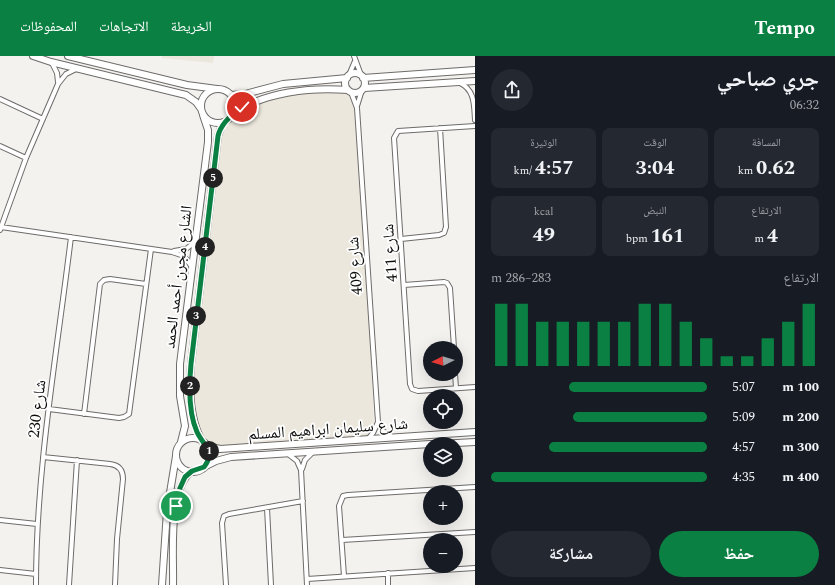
<!DOCTYPE html>
<html lang="ar">
<meta charset="utf-8">
<style>
body{margin:0;font-family:Spectral,"Noto Naskh Arabic",serif;background:#242831;color:#f1f3f6;direction:rtl;height:100vh;display:flex;flex-direction:column;font-size:15px;white-space:nowrap}
*{box-sizing:border-box;margin:0}
p{font-size:13px;color:#9ea1a6}
.icon{flex:none;width:22px;height:22px;fill:none;stroke:currentColor;stroke-width:2;stroke-linecap:round;stroke-linejoin:round}
.map{position:relative;flex:1;overflow:hidden;direction:ltr}
.drawer{display:flex;flex-direction:column;background:#171b24;width:360px}
.drawer>*{flex:none}
.needle{width:26px;rotate:265deg}
.fabs{position:absolute;left:423px;top:285px;display:grid;gap:8px}
.fabs a{display:grid;place-items:center;width:40px;height:40px;border-radius:50%;background:#171b24;box-shadow:0 4px 16px #0002;font-size:20px}
.pin{position:absolute;display:grid;place-items:center;width:34px;height:34px;color:#fff;margin:-17px;border:2px solid #fff;border-radius:50%;box-shadow:0 1px 4px #0007}
.km{position:absolute;width:20px;height:20px;margin:-10px;border-radius:50%;background:#222;color:#fff;font-size:11px;line-height:20px;text-align:center}
.round{display:grid;place-items:center;flex:none;width:42px;height:42px;border-radius:21px;background:#242831}
.head{display:flex;align-items:center;justify-content:space-between;height:68px;padding:0 16px}
h1{font-size:22px;font-weight:700;line-height:30px}
.metrics{display:grid;grid-template-columns:repeat(3,1fr);gap:6px;height:68px;padding:4px 16px}
.metrics div{display:grid;align-content:center;border-radius:8px;background:#242831;text-align:center}
.metrics b{font-size:20px;font-weight:700}
.metrics small{font-size:11px;font-weight:400}
.metrics p{font-size:11px}
.chart{height:112px;padding:8px 16px}
.chart p{display:flex;justify-content:space-between}
.chart svg{width:100%;height:72px;margin-top:4px;stroke:#0b8043;stroke-width:6}
.button{display:flex;gap:8px;margin-top:auto;padding:8px 16px}
.button a{flex:1;height:46px;border-radius:24px;background:#0b8043;color:#fff;font-size:16px;font-weight:700;line-height:46px;text-align:center}
.button a+a{background:#242831;color:#f1f3f6}
ul{padding:0 16px;list-style:none;font-size:13px}
li{display:grid;grid-template-columns:64px 48px 1fr;align-items:center;height:30px}
li i{height:10px;border-radius:5px;background:#0b8043}
header{display:flex;align-items:center;gap:24px;box-sizing:border-box;height:56px;padding:0 20px;background:#0b8043;color:#fff}
header strong{font-size:19px}
nav{display:flex;gap:22px;margin-inline-start:auto;font-size:14px}
main{display:flex;flex:1;min-height:0}
.map>svg:first-child{display:block}
.built{fill:#ebe7dc}
.lines{fill:none;stroke-linecap:round;stroke-linejoin:round}
.street-casing{stroke:#6e6c6a;stroke-width:6}
.secondary-casing{stroke:#6e6c6a;stroke-width:8}
.street{stroke:#fff;stroke-width:4}
.secondary{stroke:#fff;stroke-width:6}
.route-casing{stroke:#fff;stroke-width:8}
.route{stroke:#0b8043;stroke-width:5}
.labels{text-anchor:middle;dominant-baseline:central;stroke-width:3.5;stroke-linejoin:round;paint-order:stroke}
.street-label{font-size:16px;fill:#0d0d0c;stroke:#fff}
</style>
<header>
<strong>Tempo</strong>
<nav><a>الخريطة</a><a>الاتجاهات</a><a>المحفوظات</a></nav>
</header>
<main>
<section class="drawer">
<div class="head"><div><h1>جري صباحي</h1><p>06:32</p></div><a class="round"><svg class="icon" aria-label="share" viewBox="0 0 24 24"><path d="M12 15V3M7 8l5-5 5 5M5 13v7h14v-7"/></svg></a></div>
<div class="metrics">
<div><p>المسافة</p><b>0.62<small> km</small></b></div>
<div><p>الوقت</p><b>3:04</b></div>
<div><p>الوتيرة</p><b>4:57<small> /km</small></b></div>
</div>
<div class="metrics">
<div><p>الارتفاع</p><b>4<small> m</small></b></div>
<div><p>النبض</p><b>161<small> bpm</small></b></div>
<div><p>kcal</p><b>49</b></div>
</div>
<div class="chart"><p><span>الارتفاع</span>283–286 m</p>
<svg viewBox="0 0 160 44" preserveAspectRatio="none"><path d="M5 44V6M15 44V6M25 44V17M35 44V17M45 44V17M55 44V17M65 44V17M75 44V6M85 44V6M95 44V17M105 44V27M115 44V38M125 44V38M135 44V27M145 44V17M155 44V6"/></svg>
</div>
<ul>
<li><b>100 m</b>5:07<i style="width:64%"></i></li>
<li><b>200 m</b>5:09<i style="width:62%"></i></li>
<li><b>300 m</b>4:57<i style="width:73%"></i></li>
<li><b>400 m</b>4:35<i style="width:100%"></i></li>
</ul>
<div class="button"><a>حفظ</a><a>مشاركة</a></div>
</section>
<div class="map">
<svg width="475" height="529" viewBox="0 0 475 529">
<rect width="100%" height="100%" fill="#f4f2ef"/>
<!-- built -->
<path class="built" d="M 162,0 L 214,0 L 213,7 L 162,2 Z
M 348,34 L 356,47 L 370,259 L 374,371 L 367,381 L 235,392 L 207,390 L 197,375 L 190,326 L 222,69 L 233,57 L 279,38 Z"/>
<g class="lines">
<!-- street casing -->
<g class="street-casing">
<path id="street" d="M 354,0 L 361,19
M 52,7 L 57,17 L 58,26
M 349,19 L 355,5
M 460,27 C 475,34 474,49 475,64
M 351,36 L 357,52 L 378,366 L 383,375 L 392,381
M 0,43 L 43,63
M 357,50 L 362,34
M 475,70 L 398,75 L 394,82 L 410,328 L 412,333 L 418,335 L 475,331
M 0,90 L 26,102
M 1,171 L 172,196 L 184,200 L 192,211
M 0,174 L 26,102 L 58,28 L 66,18 L 76,13
M 401,183 L 439,179 L 444,177 L 446,171 L 440,72
M 174,195 L 186,193 L 195,186
M 404,229 L 444,226 L 447,227 L 450,232 L 454,292
M 455,318 L 456,332
M 49,353 L 119,362 L 124,361 L 129,358 L 151,193
M 84,358 L 100,228 L 104,224 L 110,223 L 146,228
M 368,383 L 373,377 L 378,366
M 288,398 L 297,405 L 301,414 L 307,529
M 43,401 L 110,408 C 119,409 123,414 123,423 L 117,483 L 115,529
M 302,413 L 305,404 L 313,396
M 267,452 L 271,529
M 0,464 L 37,468
M 342,484 L 475,476
M 0,514 L 36,518
M 388,517 L 388,529
M 344,520 L 339,450 L 343,440 L 348,439 L 475,431
M 307,523 L 475,512
M 36,529 C 36,413 57,297 71,181
M 69,529 L 77,404
M 226,529 L 222,467 L 224,460 L 229,458 L 303,445"/>
</g>
<!-- secondary casing -->
<g class="secondary-casing">
<path id="secondary" d="M 33,0 L 51,6 L 186,39 L 196,46 L 201,53
M 68,0 L 187,29 L 217,33
M345 27a10 10 0 1 1 20 0a10 10 0 1 1-20 0Z
M 363,22 L 475,14
M 364,32 L 475,25
M201 50a17 17 0 1 1 34 0a17 17 0 1 1-34 0Z
M 231,39 L 245,38 L 283,28 L 347,22
M 233,57 C 266,36 310,31 348,34
M176 399a17 17 0 1 1 34 0a17 17 0 1 1-34 0Z
M 202,385 C 189,362 189,333 191,308 L 218,80 L 222,69 L 227,64
M 181,386 L 185,370 L 180,340 L 180,308 L 208,86 L 208,74 L 203,59
M 438,388 L 475,386
M 207,390 L 220,393 L 475,376
M 204,411 L 216,405 L 231,401 L 430,388
M 162,529 L 167,455 L 176,400
M 173,529 C 174,501 167,433 192,415"/>
</g>
<!-- street -->
<use href="#street" class="street"/>
<!-- secondary -->
<use href="#secondary" class="secondary"/>
</g>
<g class="lines">
<!-- route casing -->
<g class="route-casing">
<path id="route" d="M 176,450 L 180,432 L 185,421 L 192,415 L 204,411 C 216,396 203,389 197,376 C 188,356 189,329 191,308 L 218,80 C 221,67 232,58 242,51"/>
</g>
<!-- route -->
<use href="#route" class="route"/>
</g>
<g class="labels">
<!-- street labels -->
<g class="street-label">
<text transform="translate(390 197) rotate(-94)">شارع 411</text>
<text transform="translate(355 210) rotate(-94)">شارع 409</text>
<text transform="translate(178 221) rotate(-83)">الشارع مجرن أحمد الحمد</text>
<text transform="translate(37 353) rotate(-83)">شارع 230</text>
<text transform="translate(328 373) rotate(-4)">شارع سليمان ابراهيم المسلم</text>
</g>
</g>
</svg>
<div class="fabs">
<a><svg class="needle" viewBox="-14 -14 28 28"><path d="M0-13l5 13h-10z" fill="#e53935"/><path d="M0 13l5-13h-10z" fill="#9ea1a6"/></svg></a>
<a><svg class="icon" aria-label="locate" viewBox="0 0 24 24"><circle cx="12" cy="12" r="6"/><path d="M12 2v4M12 18v4M2 12h4M18 12h4"/></svg></a>
<a><svg class="icon" aria-label="layers" viewBox="0 0 24 24"><path d="M12 4l9 5-9 5-9-5zM3 14l9 5 9-5"/></svg></a>
<a>+</a>
<a>−</a>
</div>
<div class="pin" style="left:176px;top:450px;background:#1e9e55"><svg class="icon" aria-label="arrive" viewBox="0 0 24 24"><path d="M6 21V4h12l-3 4 3 4H6"/></svg></div>
<div class="pin" style="left:242px;top:51px;background:#d93025"><svg class="icon" aria-label="check" viewBox="0 0 24 24"><path d="M5 12l5 5 9-10"/></svg></div>
<b class="km" style="left:209px;top:395px">1</b>
<b class="km" style="left:190px;top:330px">2</b>
<b class="km" style="left:196px;top:260px">3</b>
<b class="km" style="left:205px;top:191px">4</b>
<b class="km" style="left:213px;top:122px">5</b>
</div>
</main>
